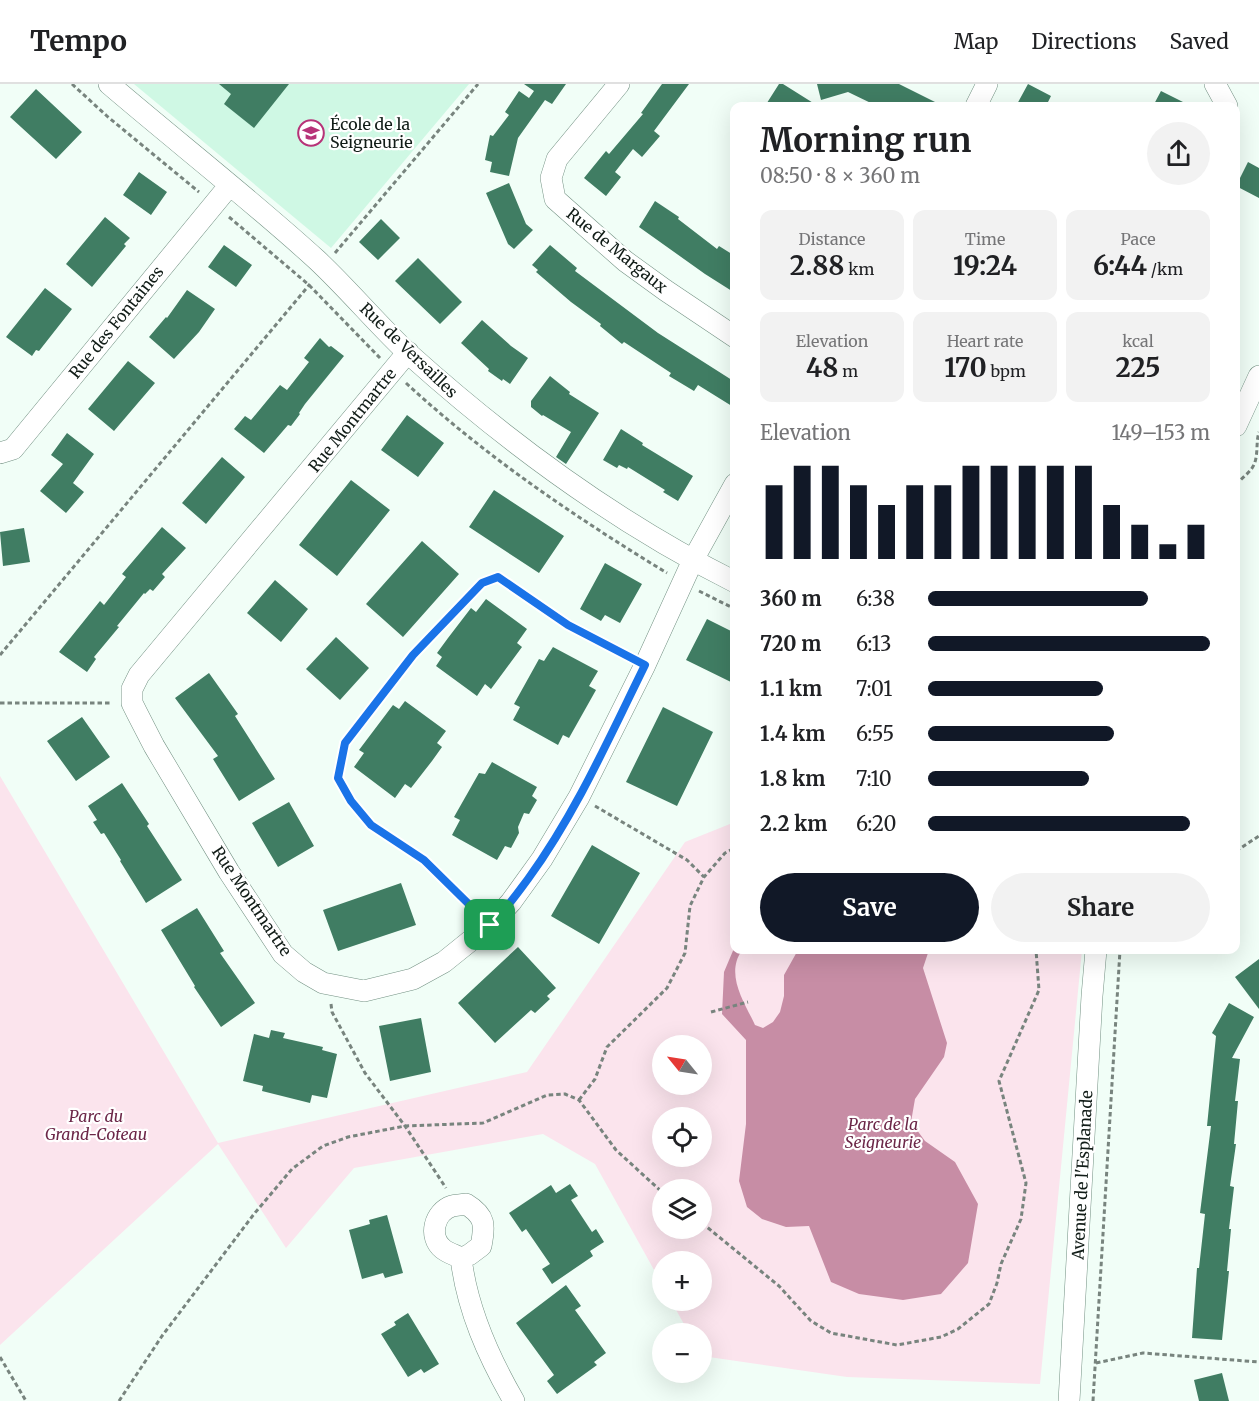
<!DOCTYPE html>
<meta charset="utf-8">
<style>
body{margin:0;font-family:Merriweather,serif;background:#f2f2f2;color:#202124;height:100vh;display:flex;flex-direction:column;font-size:22px;white-space:nowrap}
*{box-sizing:border-box;margin:0}
p{font-size:20px;color:#757577}
.icon{flex:none;width:33px;height:33px;fill:none;stroke:currentColor;stroke-width:2;stroke-linecap:round;stroke-linejoin:round}
.map{position:relative;flex:1;overflow:hidden}
.side{position:absolute;left:730px;top:18px;width:510px;height:852px;display:flex;flex-direction:column;background:#fff;border-radius:12px;box-shadow:0 6px 24px #0002}
.side>*{flex:none}
.needle{width:39px;rotate:300deg}
.controls{position:absolute;left:652px;top:951px;display:grid;gap:12px}
.controls a{display:grid;place-items:center;width:60px;height:60px;border-radius:50%;background:#fff;box-shadow:0 6px 24px #0002;font-size:30px}
.pin{position:absolute;display:grid;place-items:center;width:51px;height:51px;color:#fff;margin:-26px;border-radius:12px;box-shadow:0 3px 9px #0006}
.round{display:grid;place-items:center;flex:none;width:63px;height:63px;border-radius:32px;background:#f2f2f2}
.overview{display:flex;align-items:center;justify-content:space-between;height:102px;padding:0 30px}
h1{font-size:33px;font-weight:700;line-height:45px}
.figures{display:grid;grid-template-columns:repeat(3,1fr);gap:9px;height:102px;padding:6px 30px}
.figures div{display:grid;align-content:center;border-radius:12px;background:#f2f2f2;text-align:center}
.figures b{font-size:26px;font-weight:700}
.figures small{font-size:16px;font-weight:400}
.figures p{font-size:16px}
.chart{height:168px;padding:12px 30px}
.chart p{display:flex;justify-content:space-between}
.chart svg{width:100%;height:108px;margin-top:6px;stroke:#111827;stroke-width:6}
.cta{display:flex;gap:12px;margin-top:auto;padding:12px 30px}
.cta a{flex:1;height:69px;border-radius:36px;background:#111827;color:#fff;font-size:24px;font-weight:700;line-height:69px;text-align:center}
.cta a+a{background:#f2f2f2;color:#202124}
ul{padding:0 30px;list-style:none;font-size:20px}
li{display:grid;grid-template-columns:96px 72px 1fr;align-items:center;height:45px}
li i{height:15px;border-radius:8px;background:#111827}
header{display:flex;align-items:center;gap:36px;box-sizing:border-box;height:84px;padding:0 30px;background:#fff;border-bottom:2px solid #e0e0e0}
header strong{font-size:28px}
nav{display:flex;gap:33px;margin-inline-start:auto;font-size:21px}
.map>svg:first-child{display:block}
.built{fill:#cff8e4}
.green{fill:#fbe4ed;fill-rule:evenodd}
.water{fill:#c78da5}
.building{fill:#407d63}
.lines{fill:none;stroke-linecap:round;stroke-linejoin:round}
.minor-casing{stroke:#739183;stroke-width:22}
.path{stroke:#78847e;stroke-width:3;stroke-dasharray:4.5 3;stroke-linecap:butt}
.minor{stroke:#fff;stroke-width:21}
.route-casing{stroke:#fff;stroke-width:12}
.route{stroke:#1a73e8;stroke-width:8}
.labels{text-anchor:middle;dominant-baseline:central;stroke-width:4.5;stroke-linejoin:round;paint-order:stroke}
.poi-label{font-size:16px;fill:#111c17;stroke:#fff;text-anchor:start}
.street-label{font-size:16px;fill:#111c17;stroke:#fff}
.park-label{font-size:16px;font-style:italic;fill:#6c2748;stroke:#fff}
</style>
<header>
<strong>Tempo</strong>
<nav><a>Map</a><a>Directions</a><a>Saved</a></nav>
</header>
<div class="map">
<svg width="1259" height="1317" viewBox="0 0 1259 1317">
<rect width="100%" height="100%" fill="#f1fef7"/>
<!-- built -->
<path class="built" d="M 134,0 L 469,0 L 331,164 Z"/>
<!-- green -->
<path class="green" d="M 0,692 L 218,1059 L 527,988 L 685,758 L 735,738 L 735,866 L 1082,866 L 1040,1300 L 847,1293 L 702,1272 L 702,1250 L 689,1249 L 671,1217 L 702,1216 L 702,1178 L 663,1178 L 663,1202 L 595,1080 L 543,1050 L 354,1084 L 286,1164 L 218,1060 L 0,1261 ZM 663,962 L 702,962 L 702,1000 L 663,1000 ZM 663,1034 L 702,1034 L 702,1072 L 663,1072 ZM 663,1106 L 702,1106 L 702,1144 L 663,1144 Z"/>
<!-- water -->
<path class="water" d="M 735,862 L 735,866 L 742,866 C 725,891 744,917 755,941 L 763,944 L 773,938 L 780,928 L 784,912 L 784,891 L 798,866 L 929,866 L 923,884 L 947,959 L 944,973 L 915,1015 L 911,1038 L 925,1057 L 955,1078 L 978,1120 L 968,1179 L 941,1210 L 903,1216 L 859,1210 L 831,1198 L 809,1142 L 786,1143 L 762,1135 L 747,1123 L 739,1097 L 746,1040 L 746,956 L 722,930 L 724,888 Z"/>
<!-- building -->
<path class="building" d="M 219,0 L 289,0 L 254,44 L 224,20 L 231,10 Z
M 524,0 L 566,0 L 552,20 L 545,16 L 518,54 L 509,92 L 490,88 L 492,78 L 485,76 L 490,51 L 493,52 L 509,31 L 505,28 L 519,7 L 529,14 L 534,7 Z
M 662,0 L 689,0 L 654,47 L 660,52 L 642,73 L 633,65 L 615,88 L 621,93 L 606,112 L 584,94 L 606,67 L 609,70 L 643,30 L 641,29 Z
M 779,0 L 783,0 L 818,22 L 765,22 Z
M 817,0 L 899,0 L 943,22 L 877,22 L 848,8 L 821,16 Z
M 1028,0 L 1051,12 L 1046,22 L 1016,22 Z
M 36,5 L 82,48 L 56,75 L 10,33 Z
M 1161,7 L 1191,22 L 1153,22 Z
M 1248,78 L 1259,84 L 1259,114 L 1236,102 Z
M 139,88 L 167,108 L 151,131 L 123,111 Z
M 509,99 L 526,140 L 533,146 L 514,165 L 508,160 L 486,109 Z
M 655,117 L 679,133 L 678,135 L 717,165 L 719,162 L 735,172 L 735,209 L 705,190 L 639,143 Z
M 105,133 L 130,154 L 124,160 L 126,162 L 92,203 L 66,180 Z
M 381,135 L 400,154 L 378,176 L 359,158 Z
M 224,161 L 252,181 L 236,203 L 208,183 Z
M 550,161 L 577,184 L 575,187 L 658,249 L 735,298 L 735,324 L 698,301 L 694,307 L 669,292 L 671,289 L 624,258 L 622,260 L 600,242 L 601,240 L 571,218 L 536,188 L 538,186 L 532,181 Z
M 418,174 L 462,218 L 440,240 L 395,197 Z
M 45,204 L 72,225 L 39,267 L 36,266 L 32,272 L 6,253 Z
M 187,206 L 215,225 L 199,248 L 174,275 L 149,253 L 166,233 L 167,234 Z
M 482,236 L 511,262 L 528,274 L 510,300 L 503,295 L 502,297 L 488,287 L 489,285 L 461,259 Z
M 320,254 L 329,263 L 331,262 L 344,272 L 305,320 L 299,329 L 300,330 L 291,342 L 288,341 L 264,369 L 234,345 L 245,332 L 251,336 L 280,301 L 287,306 L 309,278 L 304,274 Z
M 128,277 L 155,299 L 114,347 L 88,325 Z
M 550,292 L 570,308 L 569,310 L 599,329 L 566,380 L 556,373 L 571,348 L 543,331 L 542,332 L 531,323 L 531,317 Z
M 407,331 L 444,359 L 418,393 L 381,366 Z
M 621,345 L 643,359 L 642,361 L 693,392 L 678,417 L 663,408 L 665,406 L 628,383 L 627,385 L 619,381 L 617,384 L 603,376 Z
M 67,349 L 94,370 L 73,399 L 84,408 L 66,429 L 40,407 L 63,380 L 51,371 Z
M 222,373 L 245,393 L 206,440 L 182,419 Z
M 351,396 L 390,426 L 337,492 L 299,461 Z
M 494,406 L 564,452 L 539,489 L 469,443 Z
M 162,443 L 186,464 L 162,490 L 165,493 L 153,507 L 150,505 L 145,510 L 144,509 L 117,542 L 119,543 L 94,573 L 96,575 L 87,588 L 59,568 L 100,517 L 104,521 L 126,493 L 122,490 Z
M 24,444 L 30,478 L 3,482 L 0,448 Z
M 422,457 L 459,490 L 403,553 L 366,520 Z
M 605,479 L 642,500 L 620,539 L 605,531 L 601,537 L 580,525 Z
M 275,496 L 308,525 L 281,558 L 247,529 Z
M 486,515 L 527,545 L 517,559 L 522,563 L 491,605 L 485,600 L 477,612 L 436,582 L 442,573 L 437,569 L 448,554 L 471,524 L 476,528 Z
M 707,535 L 735,549 L 735,600 L 686,576 Z
M 336,553 L 369,584 L 340,616 L 306,585 Z
M 553,563 L 598,587 L 589,602 L 596,606 L 569,654 L 563,651 L 558,661 L 513,636 L 520,623 L 514,620 L 539,575 L 544,577 Z
M 209,589 L 238,630 L 235,632 L 275,695 L 239,717 L 213,675 L 218,672 L 175,614 Z
M 405,617 L 446,647 L 437,659 L 442,663 L 432,677 L 411,704 L 405,700 L 395,714 L 354,683 L 364,669 L 359,666 L 393,621 L 399,625 Z
M 663,623 L 713,648 L 677,722 L 626,698 Z
M 82,633 L 110,673 L 76,697 L 47,657 Z
M 492,678 L 537,703 L 532,712 L 537,716 L 529,730 L 524,729 L 518,743 L 519,749 L 511,764 L 505,762 L 497,776 L 452,751 L 460,736 L 454,733 L 479,689 L 485,690 Z
M 122,699 L 149,740 L 147,742 L 182,796 L 146,819 L 120,777 L 121,776 L 104,749 L 101,750 L 93,738 L 97,736 L 88,722 Z
M 289,718 L 314,762 L 278,783 L 252,739 Z
M 592,761 L 640,789 L 599,860 L 551,832 Z
M 401,799 L 416,841 L 338,867 L 323,826 Z
M 197,824 L 224,867 L 220,869 L 255,919 L 221,943 L 194,903 L 195,902 L 161,846 Z
M 518,863 L 556,904 L 547,912 L 550,915 L 535,929 L 531,926 L 495,959 L 458,919 Z
M 1259,875 L 1259,925 L 1235,893 Z
M 1229,919 L 1254,933 L 1232,974 L 1240,975 L 1235,1017 L 1238,1017 L 1234,1060 L 1236,1060 L 1230,1102 L 1234,1103 L 1229,1145 L 1231,1145 L 1227,1187 L 1229,1187 L 1222,1256 L 1192,1254 L 1197,1184 L 1199,1184 L 1205,1130 L 1200,1129 L 1211,1042 L 1207,1042 L 1216,952 L 1212,949 Z
M 421,934 L 431,988 L 390,997 L 379,942 Z
M 271,946 L 285,949 L 283,954 L 323,963 L 322,966 L 337,970 L 327,1014 L 312,1011 L 310,1019 L 262,1007 L 263,1002 L 243,997 L 254,950 L 269,954 Z
M 570,1100 L 578,1112 L 571,1116 L 592,1148 L 596,1145 L 604,1158 L 590,1167 L 593,1172 L 552,1200 L 542,1185 L 550,1180 L 526,1145 L 522,1148 L 509,1129 L 551,1101 L 556,1109 Z
M 387,1131 L 403,1189 L 385,1194 L 383,1189 L 362,1195 L 349,1146 L 370,1140 L 369,1136 Z
M 566,1201 L 581,1222 L 575,1226 L 606,1269 L 594,1278 L 597,1281 L 557,1310 L 547,1297 L 554,1291 L 516,1239 Z
M 408,1229 L 439,1280 L 424,1289 L 421,1285 L 408,1293 L 381,1250 L 396,1241 L 394,1238 Z
M 1222,1289 L 1229,1317 L 1199,1317 L 1194,1296 Z"/>
<g class="lines">
<!-- minor casing -->
<g class="minor-casing">
<path id="minor" d="M 109,0 C 178,59 250,115 317,176 C 349,206 377,240 409,270 C 508,359 615,438 735,498
M 619,0 L 557,75 L 551,94 L 555,115 L 625,177 L 665,206 L 735,253
M 1215,0 L 1227,22
M 976,22 L 987,0
M 408,268 L 139,591 L 132,605 L 132,619 L 137,629 L 154,662 L 229,788 L 283,870 L 304,888 L 323,899 L 364,907 L 413,895 L 444,878 L 490,841 L 511,818 L 542,775 L 579,713 L 645,581 L 693,476 L 735,400
M 1236,342 L 1259,292
M 0,369 L 13,365 L 229,102
M 466,1120 C 486,1132 485,1142 481,1162 L 469,1171 L 461,1174 C 455,1171 448,1169 443,1165 C 428,1153 434,1128 452,1122 C 456,1121 462,1121 466,1120 Z
M 461,1174 C 467,1225 488,1272 514,1317
M 1069,1317 L 1092,912 L 1096,866"/>
</g>
<!-- path -->
<path class="path" d="M 72,0 L 108,33 L 199,108
M 229,133 L 309,201 L 380,274
M 335,169 L 478,0
M 406,299 C 485,372 575,433 667,489
M 1236,401 C 1242,393 1252,388 1255,378 C 1258,368 1256,358 1259,348
M 699,507 L 735,525
M 0,571 L 310,200
M 0,619 L 112,619
M 595,722 L 687,776 L 704,793
M 1236,767 L 1259,752
M 476,827 L 424,776 L 371,741 L 351,717 L 338,694 L 345,659 L 413,571 L 482,499 L 498,493 L 568,541 L 628,573
M 331,920 L 332,928 L 365,989 L 405,1042 L 446,1104
M 711,928 L 748,918
M 579,1016 L 595,995 L 607,963 L 667,904 L 685,869 L 690,822 L 704,793 L 725,769 L 735,764
M 702,1139 L 779,1202 L 811,1237 L 831,1249 L 897,1261 L 941,1253 L 958,1245 L 989,1220 L 997,1199 L 1001,1180 L 1021,1135 L 1026,1099 L 999,997 L 1039,906 L 1036,866
M 0,1273 L 26,1317
M 1096,1279 L 1143,1269 L 1259,1278
M 119,1317 L 162,1252 L 254,1130 L 292,1085 L 323,1062 L 348,1053 L 405,1042 L 483,1039 L 547,1011 L 565,1010 L 579,1016 L 616,1066 L 663,1109
M 1093,1317 L 1120,866"/>
<!-- minor -->
<use href="#minor" class="minor"/>
</g>
<g class="lines">
<!-- route casing -->
<g class="route-casing">
<path id="route" d="M 498,493 L 568,541 L 645,581 C 609,654 576,729 528,795 C 516,811 505,827 490,841 L 424,776 L 371,741 L 351,717 L 338,694 L 345,659 L 413,571 L 482,499 Z"/>
</g>
<!-- route -->
<use href="#route" class="route"/>
</g>
<!-- icons -->
<defs>
<g id="school-ring" transform="scale(1.35)"><circle r="9.5" fill="#fff" stroke="#b73378" stroke-width="1.5"/><path d="M0-5L7-2L0 1L-7-2ZM-4 1L0 2.5L4 1V4Q0 6-4 4Z" fill="#b73378"/></g>
</defs>
<g fill-rule="evenodd">
<use href="#school-ring" x="311" y="49"/>
</g>
<g class="labels">
<!-- poi labels -->
<g class="poi-label">
<text x="330" y="40">École de la<tspan x="330" dy="18">Seigneurie</tspan></text>
</g>
<!-- street labels -->
<g class="street-label">
<text transform="translate(617 166) rotate(39)">Rue de Margaux</text>
<text transform="translate(116 238) rotate(-51)">Rue des Fontaines</text>
<text transform="translate(409 266) rotate(44)">Rue de Versailles</text>
<text transform="translate(352 336) rotate(-51)">Rue Montmartre</text>
<text transform="translate(252 817) rotate(56)">Rue Montmartre</text>
<text transform="translate(1082 1091) rotate(-87)">Avenue de l'Esplanade</text>
</g>
<!-- park labels -->
<g class="park-label">
<text x="96" y="1032">Parc du<tspan x="96" dy="18">Grand-Coteau</tspan></text>
<text x="883" y="1040">Parc de la<tspan x="883" dy="18">Seigneurie</tspan></text>
</g>
</g>
</svg>
<div class="controls">
<a><svg class="needle" viewBox="-14 -14 28 28"><path d="M0-13l5 13h-10z" fill="#e53935"/><path d="M0 13l5-13h-10z" fill="#757577"/></svg></a>
<a><svg class="icon" aria-label="locate" viewBox="0 0 24 24"><circle cx="12" cy="12" r="6"/><path d="M12 2v4M12 18v4M2 12h4M18 12h4"/></svg></a>
<a><svg class="icon" aria-label="layers" viewBox="0 0 24 24"><path d="M12 4l9 5-9 5-9-5zM3 14l9 5 9-5"/></svg></a>
<a>+</a>
<a>−</a>
</div>
<div class="pin" style="left:490px;top:841px;background:#1e9e55"><svg class="icon" aria-label="arrive" viewBox="0 0 24 24"><path d="M6 21V4h12l-3 4 3 4H6"/></svg></div>
<section class="side">
<div class="overview"><div><h1>Morning run</h1><p>08:50 · 8 × 360 m</p></div><a class="round"><svg class="icon" aria-label="share" viewBox="0 0 24 24"><path d="M12 15V3M7 8l5-5 5 5M5 13v7h14v-7"/></svg></a></div>
<div class="figures">
<div><p>Distance</p><b>2.88<small> km</small></b></div>
<div><p>Time</p><b>19:24</b></div>
<div><p>Pace</p><b>6:44<small> /km</small></b></div>
</div>
<div class="figures">
<div><p>Elevation</p><b>48<small> m</small></b></div>
<div><p>Heart rate</p><b>170<small> bpm</small></b></div>
<div><p>kcal</p><b>225</b></div>
</div>
<div class="chart"><p><span>Elevation</span>149–153 m</p>
<svg viewBox="0 0 160 44" preserveAspectRatio="none"><path d="M5 44V14M15 44V6M25 44V6M35 44V14M45 44V22M55 44V14M65 44V14M75 44V6M85 44V6M95 44V6M105 44V6M115 44V6M125 44V22M135 44V30M145 44V38M155 44V30"/></svg>
</div>
<ul>
<li><b>360 m</b>6:38<i style="width:78%"></i></li>
<li><b>720 m</b>6:13<i style="width:100%"></i></li>
<li><b>1.1 km</b>7:01<i style="width:62%"></i></li>
<li><b>1.4 km</b>6:55<i style="width:66%"></i></li>
<li><b>1.8 km</b>7:10<i style="width:57%"></i></li>
<li><b>2.2 km</b>6:20<i style="width:93%"></i></li>
</ul>
<div class="cta"><a>Save</a><a>Share</a></div>
</section>
</div>
